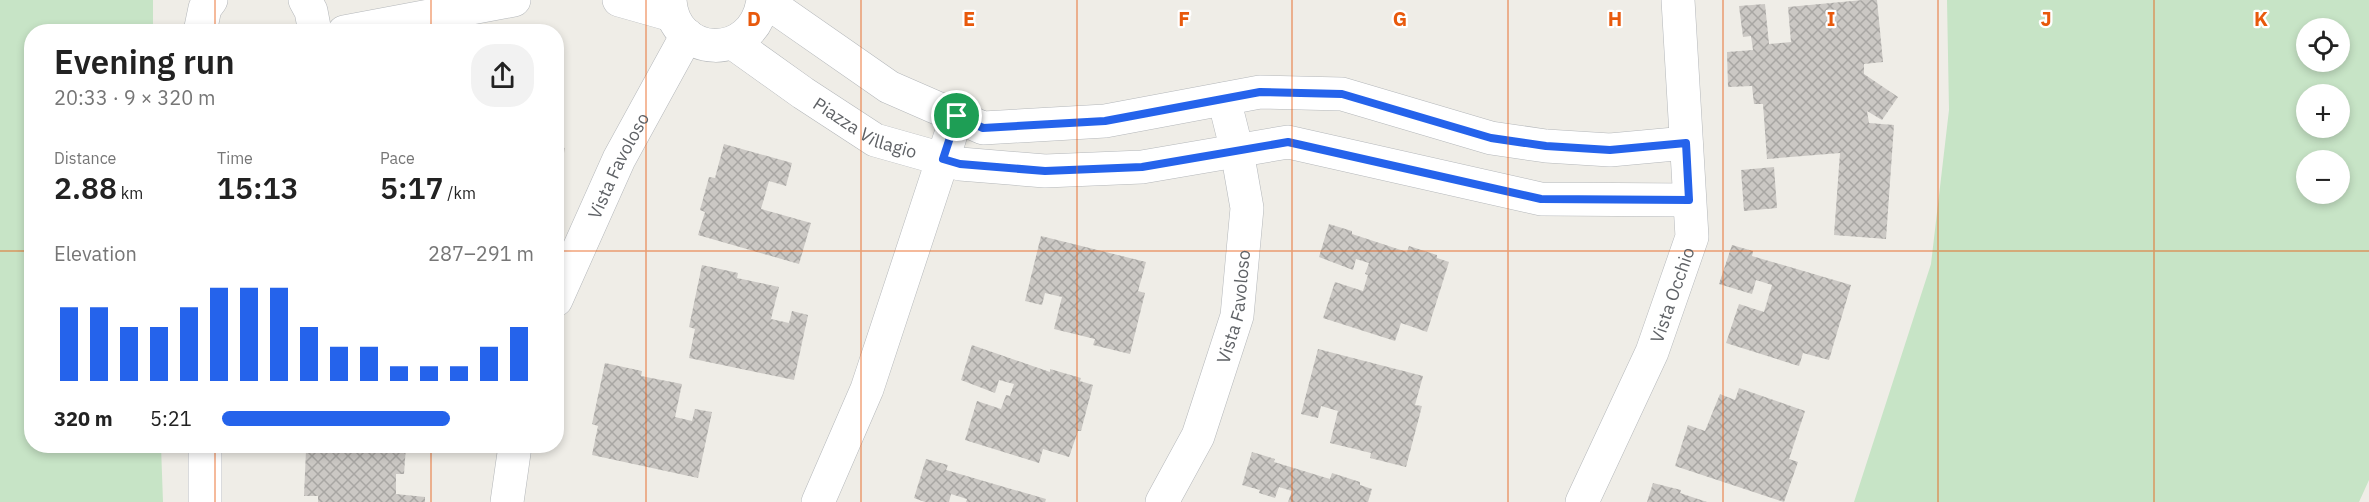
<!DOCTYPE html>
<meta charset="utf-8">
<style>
body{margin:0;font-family:"IBM Plex Sans",sans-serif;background:#f2f2f2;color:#222;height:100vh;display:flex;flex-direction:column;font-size:22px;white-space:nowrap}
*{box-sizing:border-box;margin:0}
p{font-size:20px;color:#767676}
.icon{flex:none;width:33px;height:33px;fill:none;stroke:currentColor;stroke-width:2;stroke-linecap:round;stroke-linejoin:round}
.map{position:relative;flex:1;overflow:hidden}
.sheet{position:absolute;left:24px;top:24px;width:540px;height:429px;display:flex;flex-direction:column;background:#fff;border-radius:24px;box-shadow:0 3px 9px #0003}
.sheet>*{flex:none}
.fabs{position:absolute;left:2296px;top:18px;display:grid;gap:12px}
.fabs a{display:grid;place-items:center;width:54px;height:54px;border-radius:50%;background:#fff;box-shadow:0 3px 9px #0003;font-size:30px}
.pin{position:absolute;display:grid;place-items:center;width:51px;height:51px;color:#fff;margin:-26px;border:3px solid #fff;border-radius:50%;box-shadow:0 2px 6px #0007}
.round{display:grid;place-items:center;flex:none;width:63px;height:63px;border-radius:24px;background:#f2f2f2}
.summary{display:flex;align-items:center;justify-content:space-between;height:102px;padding:0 30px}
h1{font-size:33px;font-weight:600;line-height:45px}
.stats{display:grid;grid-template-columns:repeat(3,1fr);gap:9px;height:102px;padding:6px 30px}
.stats div{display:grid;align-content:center}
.stats b{font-size:30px;font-weight:600}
.stats small{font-size:16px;font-weight:400}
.stats p{font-size:16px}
.chart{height:168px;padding:12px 30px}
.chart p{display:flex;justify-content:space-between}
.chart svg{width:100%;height:108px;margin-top:6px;stroke:#2563eb;stroke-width:6}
ul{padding:0 30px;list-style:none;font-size:20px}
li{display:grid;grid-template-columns:96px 72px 1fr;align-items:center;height:45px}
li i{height:15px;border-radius:8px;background:#2563eb}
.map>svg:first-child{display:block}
.green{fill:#c7e4c6;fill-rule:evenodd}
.building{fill:url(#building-cross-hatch)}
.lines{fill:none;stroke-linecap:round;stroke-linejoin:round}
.minor-casing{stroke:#b4b7ba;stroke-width:34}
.tertiary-casing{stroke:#b4b7ba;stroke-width:34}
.minor{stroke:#fff;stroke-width:33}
.tertiary{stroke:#fff;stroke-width:33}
.route-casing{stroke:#fff;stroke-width:12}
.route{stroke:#2563eb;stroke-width:8}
.grid{fill:none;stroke:#e8590c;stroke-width:1.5;stroke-opacity:0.55}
.labels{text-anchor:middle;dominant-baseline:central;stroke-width:4.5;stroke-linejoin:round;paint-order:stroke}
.street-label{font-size:18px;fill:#5f6266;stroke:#fff}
.grid-label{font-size:20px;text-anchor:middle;font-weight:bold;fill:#e8590c;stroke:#fff;stroke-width:4.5;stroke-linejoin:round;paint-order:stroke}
</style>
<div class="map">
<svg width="2369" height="502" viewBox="0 0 2369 502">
<defs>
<pattern id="building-cross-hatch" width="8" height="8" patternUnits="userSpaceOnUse" patternTransform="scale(1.5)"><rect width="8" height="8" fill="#cbc8c4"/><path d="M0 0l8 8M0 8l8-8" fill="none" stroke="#a8a6a3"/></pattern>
</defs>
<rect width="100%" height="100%" fill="#efede7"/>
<!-- green -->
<path class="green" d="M 0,0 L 153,0 L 153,31 L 32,32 L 32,446 L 161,446 L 163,502 L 0,502 Z
M 1947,0 L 2369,0 L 2369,480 L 2359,502 L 1854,502 L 1931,264 L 1949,110 ZM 2307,28 L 2340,28 L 2340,62 L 2307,62 ZM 2307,94 L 2340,94 L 2340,128 L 2307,128 ZM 2307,160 L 2340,160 L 2340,194 L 2307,194 Z"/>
<!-- building -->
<path class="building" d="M 1863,0 L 1877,0 L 1883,62 L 1864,64 L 1864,74 L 1898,97 L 1882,120 L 1867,111 L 1869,123 L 1894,125 L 1886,239 L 1834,235 L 1840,153 L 1767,159 L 1763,104 L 1754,104 L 1752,86 L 1728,87 L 1727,52 L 1753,50 L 1751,36 L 1743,37 L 1739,6 L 1765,4 L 1769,44 L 1791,42 L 1788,7 Z
M 724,144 L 792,163 L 786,186 L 769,181 L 761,209 L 811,223 L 799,264 L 698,235 L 705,212 L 700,210 L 709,177 L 715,178 Z
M 556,146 L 565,148 L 558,184 L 556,184 Z
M 1774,167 L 1777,208 L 1744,211 L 1741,170 Z
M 1329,224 L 1352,231 L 1352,234 L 1407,252 L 1409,246 L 1437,255 L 1437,258 L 1449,262 L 1427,332 L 1401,323 L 1395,341 L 1323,318 L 1335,282 L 1363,291 L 1368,275 L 1365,274 L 1369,263 L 1356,259 L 1353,270 L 1319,257 Z
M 1041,236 L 1146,262 L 1138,291 L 1145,293 L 1130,354 L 1093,345 L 1095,339 L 1054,329 L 1062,297 L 1045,293 L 1042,305 L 1025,301 Z
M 1732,245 L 1753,251 L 1752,256 L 1851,285 L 1829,360 L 1803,353 L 1799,366 L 1726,343 L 1739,304 L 1764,312 L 1772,285 L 1756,280 L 1752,294 L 1719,284 Z
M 702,265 L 738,273 L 737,278 L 779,287 L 771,319 L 789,323 L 792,311 L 808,315 L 794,380 L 689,358 L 695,329 L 689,327 Z
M 972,345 L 1050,372 L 1050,369 L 1081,378 L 1080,381 L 1093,385 L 1081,431 L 1078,431 L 1069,457 L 1043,449 L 1039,463 L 965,440 L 977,401 L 1001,409 L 1006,395 L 1010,396 L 1014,384 L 999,380 L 995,393 L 961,380 Z
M 1318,349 L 1423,376 L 1415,405 L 1422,406 L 1406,467 L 1370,458 L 1371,453 L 1330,443 L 1338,411 L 1321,406 L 1318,418 L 1301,414 Z
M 605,363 L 642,371 L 641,376 L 682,384 L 675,417 L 692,421 L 695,409 L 712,412 L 698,478 L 592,455 L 598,426 L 592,424 Z
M 1739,388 L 1805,411 L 1789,459 L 1798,462 L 1784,502 L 1675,466 L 1688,425 L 1705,431 L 1720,394 L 1735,400 Z
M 339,446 L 406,446 L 404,474 L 396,474 L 396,494 L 425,497 L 425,502 L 318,502 L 318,496 L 304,496 L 306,450 L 339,451 Z
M 1252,452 L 1275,459 L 1274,462 L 1330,479 L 1332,473 L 1360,482 L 1360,485 L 1372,489 L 1368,502 L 1288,502 L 1292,491 L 1279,487 L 1275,498 L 1259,493 L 1260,490 L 1242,485 Z
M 926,459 L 948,465 L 946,470 L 1046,499 L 1045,502 L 966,502 L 967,499 L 951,494 L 949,502 L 925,502 L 914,498 Z
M 1653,483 L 1681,490 L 1680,493 L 1707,502 L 1647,502 Z"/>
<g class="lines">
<!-- minor casing -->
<g class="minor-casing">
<g id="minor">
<path d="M 305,0 L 311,11 L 315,32"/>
<path d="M 619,0 L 672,15"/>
<path d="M 670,0 C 673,58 754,63 763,0"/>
<path d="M 764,0 L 889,87 L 983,128 L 1105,121 L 1260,92 L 1342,94 L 1491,138 L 1546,146 L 1610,150 L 1686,143"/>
<path d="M 200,32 L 205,8 L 211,0"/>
<path d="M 344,32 L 514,0"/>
<path id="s1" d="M 733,43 L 803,93 L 875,140 L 960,164 L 1045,171 L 1142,167 L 1288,142 L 1541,199 L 1689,200"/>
<path id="s2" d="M 556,300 L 619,159 L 687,35"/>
<path d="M 507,502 L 515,446"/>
<path d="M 818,502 L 867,389 L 950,137"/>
<path id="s3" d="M 1162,502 L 1198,436 L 1237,316 L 1247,208 L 1237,151 L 1224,99"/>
<path id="s4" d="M 1582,502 L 1652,352 L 1692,237 L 1678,0"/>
</g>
</g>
<!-- tertiary casing -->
<g class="tertiary-casing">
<path id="tertiary" d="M 205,446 L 205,502"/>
</g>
<!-- minor -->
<use href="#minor" class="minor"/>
<!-- tertiary -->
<use href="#tertiary" class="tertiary"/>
</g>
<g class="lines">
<!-- route casing -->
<g class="route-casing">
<path id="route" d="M 1260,92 L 1342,94 L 1491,138 L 1546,146 L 1610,150 L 1686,143 L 1689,200 L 1541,199 L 1288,142 L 1142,167 L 1045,171 L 960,164 L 943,159 L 957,116 L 983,128 L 1105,121 Z"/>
</g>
<!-- route -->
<use href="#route" class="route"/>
</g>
<!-- grid -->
<path class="grid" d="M 215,0 L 215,32M 431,0 L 431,32M 646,0 L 646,502M 861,0 L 861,502M 1077,0 L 1077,502M 1292,0 L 1292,502M 1508,0 L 1508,502M 1723,0 L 1723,502M 1938,0 L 1938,502M 2154,0 L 2154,502M 0,251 L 32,251M 556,251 L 2369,251M 215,446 L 215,502M 431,446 L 431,502"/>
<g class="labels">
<!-- street labels -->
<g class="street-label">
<text stroke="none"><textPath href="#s1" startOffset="158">Piazza Villagio</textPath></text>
<text stroke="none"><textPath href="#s2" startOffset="148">Vista Favoloso</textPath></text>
<text stroke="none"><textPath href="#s4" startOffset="226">Vista Occhio</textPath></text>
<text stroke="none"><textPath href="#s3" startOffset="210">Vista Favoloso</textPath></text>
</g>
</g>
<g class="grid-label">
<text x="754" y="26">D</text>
<text x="969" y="26">E</text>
<text x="1184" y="26">F</text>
<text x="1400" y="26">G</text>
<text x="1615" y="26">H</text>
<text x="1831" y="26">I</text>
<text x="2046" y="26">J</text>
<text x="2261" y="26">K</text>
</g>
</svg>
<div class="fabs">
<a><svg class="icon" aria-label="locate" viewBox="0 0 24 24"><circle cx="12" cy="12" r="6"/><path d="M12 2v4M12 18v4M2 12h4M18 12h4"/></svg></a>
<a>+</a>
<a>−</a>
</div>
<div class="pin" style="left:957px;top:116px;background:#1e9e55"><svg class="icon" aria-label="arrive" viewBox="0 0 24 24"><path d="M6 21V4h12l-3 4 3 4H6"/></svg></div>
<section class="sheet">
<div class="summary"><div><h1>Evening run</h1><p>20:33 · 9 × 320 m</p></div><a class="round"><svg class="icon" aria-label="share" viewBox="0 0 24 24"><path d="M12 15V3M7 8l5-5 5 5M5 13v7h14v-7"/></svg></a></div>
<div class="stats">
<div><p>Distance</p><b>2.88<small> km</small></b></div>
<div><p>Time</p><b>15:13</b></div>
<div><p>Pace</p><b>5:17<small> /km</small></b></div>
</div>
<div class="chart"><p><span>Elevation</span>287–291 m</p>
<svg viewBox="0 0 160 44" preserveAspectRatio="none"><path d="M5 44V14M15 44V14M25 44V22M35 44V22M45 44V14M55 44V6M65 44V6M75 44V6M85 44V22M95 44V30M105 44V30M115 44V38M125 44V38M135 44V38M145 44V30M155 44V22"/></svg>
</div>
<ul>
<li><b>320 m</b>5:21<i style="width:73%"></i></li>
</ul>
</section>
</div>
